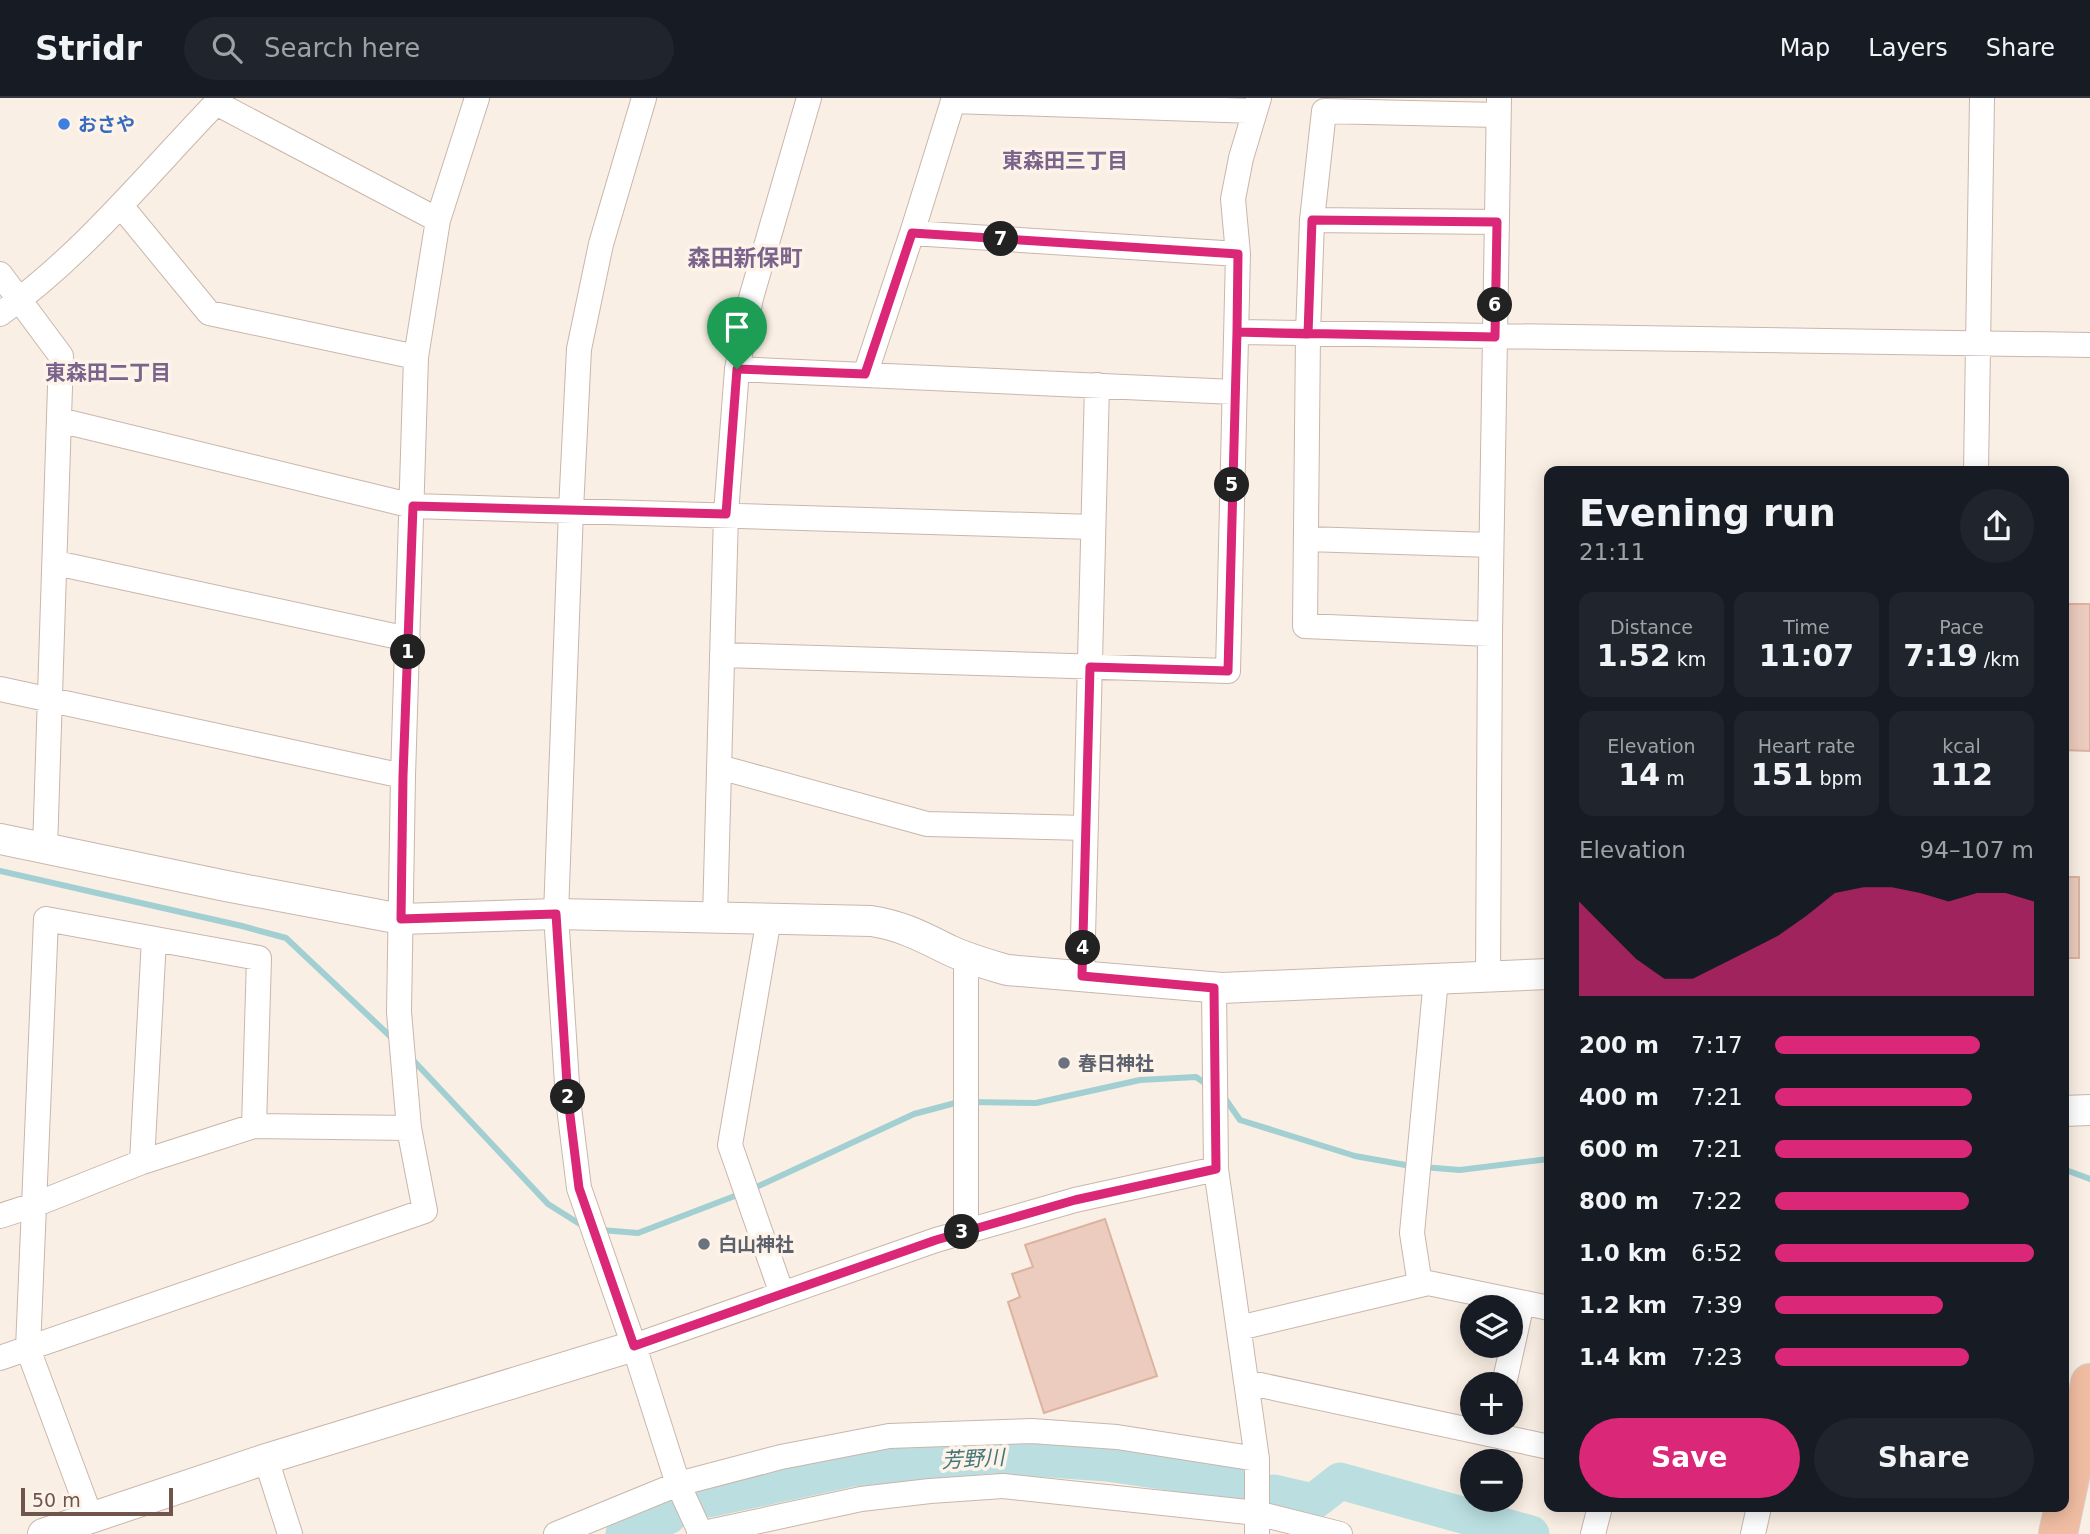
<!DOCTYPE html>
<meta charset="utf-8">
<style>
body{margin:0;font-family:"DejaVu Sans","Noto Sans JP",sans-serif;background:#20242c;color:#f1f3f6;height:100vh;display:flex;flex-direction:column;font-size:26px;white-space:nowrap}
*{box-sizing:border-box;margin:0}
p{font-size:23px;color:#9ea1a6}
.icon{flex:none;width:38px;height:38px;fill:none;stroke:currentColor;stroke-width:2;stroke-linecap:round;stroke-linejoin:round}
.map{position:relative;flex:1;overflow:hidden}
.side{position:absolute;left:1544px;top:368px;width:525px;height:1046px;display:flex;flex-direction:column;background:#171b24;border-radius:14px;box-shadow:0 4px 18px #0003}
.side>*{flex:none}
.controls{position:absolute;left:1460px;top:1197px;display:grid;gap:14px}
.controls a{display:grid;place-items:center;width:63px;height:63px;border-radius:50%;background:#171b24;box-shadow:0 4px 18px #0003;font-size:35px}
.scale{position:absolute;left:21px;bottom:18px;width:152px;box-sizing:border-box;padding-left:7px;border:4px solid #6f554c;border-top:0;font-size:19px;line-height:24px;white-space:nowrap;color:#6f554c;-webkit-text-stroke:5px #fdf3e9;paint-order:stroke}
.pin{position:absolute;display:grid;place-items:center;width:60px;height:60px;color:#fff;margin:-72px -30px;border-radius:50% 50% 50% 0;rotate:-45deg;box-shadow:0 0 7px #0007}
.pin .icon{rotate:45deg}
.km{position:absolute;width:35px;height:35px;margin:-18px;border-radius:50%;background:#222;color:#fff;font-size:19px;line-height:35px;text-align:center}
.round{display:grid;place-items:center;flex:none;width:74px;height:74px;border-radius:37px;background:#20242c}
.overview{display:flex;align-items:center;justify-content:space-between;height:119px;padding:0 35px}
h1{font-size:38px;font-weight:600;line-height:52px}
.figures{display:grid;grid-template-columns:repeat(3,1fr);gap:10px;height:119px;padding:7px 35px}
.figures div{display:grid;align-content:center;border-radius:14px;background:#20242c;text-align:center}
.figures b{font-size:30px;font-weight:600}
.figures small{font-size:19px;font-weight:400}
.figures p{font-size:19px}
.chart{height:196px;padding:14px 35px}
.chart p{display:flex;justify-content:space-between}
.chart svg{width:100%;height:126px;margin-top:7px;fill:#db2777;opacity:.7}
.primary-button{display:flex;gap:14px;margin-top:auto;padding:14px 35px}
.primary-button a{flex:1;height:80px;border-radius:42px;background:#db2777;color:#fff;font-size:28px;font-weight:600;line-height:80px;text-align:center}
.primary-button a+a{background:#20242c;color:#f1f3f6}
ul{padding:0 35px;list-style:none;font-size:23px}
li{display:grid;grid-template-columns:112px 84px 1fr;align-items:center;height:52px}
li i{height:18px;border-radius:9px;background:#db2777}
header{display:flex;align-items:center;gap:42px;box-sizing:border-box;height:98px;padding:0 35px;background:#171b24;border-bottom:2px solid #363941}
header strong{font-size:33px}
nav{display:flex;gap:38px;margin-inline-start:auto;font-size:24px}
.search{width:490px;height:63px;background:#20242c;display:flex;align-items:center;gap:18px;box-sizing:border-box;padding:0 24px;border-radius:38px;color:#9ea1a6;font-size:26px}
.map>svg:first-child{display:block}
.lines{fill:none;stroke-linecap:round;stroke-linejoin:round}
.stream{stroke:#a2cfd2;stroke-width:6}
.river{stroke:#bbdfe1;stroke-width:37}
.building{fill:#ecccbe;stroke:#ddb2a0;stroke-width:2}
.minor-casing{stroke:#c9b6ab;stroke-width:26}
.tertiary-casing{stroke:#c9b6ab;stroke-width:32}
.trunk-casing{stroke:#d7cfcd;stroke-width:40}
.minor{stroke:#fff;stroke-width:24}
.tertiary{stroke:#fff;stroke-width:30}
.trunk{stroke:#f0bda2;stroke-width:38}
.route-casing{stroke:#fff;stroke-width:14}
.route{stroke:#db2777;stroke-width:9}
.shop-dot{fill:#3f7fe0;stroke:#fdf3e9;stroke-width:2.5}
.worship-dot{fill:#6b7280;stroke:#fdf3e9;stroke-width:2.5}
.labels{text-anchor:middle;dominant-baseline:central;stroke-width:7;stroke-linejoin:round;paint-order:stroke}
.shop-label{font-size:19px;font-weight:bold;fill:#366cbe;stroke:#fdf3e9;text-anchor:start}
.worship-label{font-size:19px;font-weight:bold;fill:#5b616d;stroke:#fdf3e9;text-anchor:start}
.neighbourhood-label{font-size:21px;font-weight:bold;fill:#7a648c;stroke:#fdf3e9}
.water-label{font-size:21px;font-style:italic;fill:#45767a;stroke:#fdf3e9}
.quarter-label{font-size:23px;font-weight:bold;fill:#7a648c;stroke:#fdf3e9}
</style>
<header>
<strong>Stridr</strong>
<div class="search"><svg class="icon" aria-label="search" viewBox="0 0 24 24"><circle cx="10" cy="10" r="6"/><path d="M15 15l6 6"/></svg>Search here</div>
<nav><a>Map</a><a>Layers</a><a>Share</a></nav>
</header>
<div class="map">
<svg width="2090" height="1436" viewBox="0 0 2090 1436">
<rect width="100%" height="100%" fill="#faefe4"/>
<g class="lines">
<!-- stream -->
<path class="stream" d="M 0,773 L 242,828 L 286,840 L 392,940
M 412,961 L 548,1106 L 583,1128
M 1224,999 L 1240,1022 L 1355,1058 L 1411,1068
M 970,1004 L 1036,1005 L 1140,982 L 1196,979 L 1209,988
M 1422,1069 L 1460,1072 L 1549,1061
M 2063,1071 L 2090,1081
M 750,1092 L 914,1016 L 959,1004
M 601,1132 L 638,1135 L 740,1096"/>
<!-- river -->
<path class="river" d="M 1274,1395 L 1313,1404 L 1340,1383 L 1531,1436
M 709,1401 L 853,1370 L 991,1357 L 1107,1365 L 1196,1378 L 1240,1388
M 624,1436 L 668,1418"/>
</g>
<!-- building -->
<path class="building" d="M 2063,506 L 2090,506 L 2090,653 L 2063,652 Z
M 2063,779 L 2079,779 L 2079,860 L 2063,860 Z
M 1105,1121 L 1157,1278 L 1044,1315 L 1008,1204 L 1020,1199 L 1012,1176 L 1033,1169 L 1025,1147 Z"/>
<g class="lines">
<!-- minor casing -->
<g class="minor-casing">
<path id="minor" d="M 644,0 L 601,146 L 579,251 L 571,412 L 556,816 L 568,1001 L 579,1090 L 634,1248 L 678,1386 L 701,1436
M 953,3 L 1255,13
M 216,5 L 438,122
M 122,109 L 209,215 L 416,259
M 1312,122 L 1497,124
M 912,135 L 954,0
M 1238,156 L 1233,101 L 1241,60 L 1259,0
M 0,176 L 61,258 L 45,751
M 0,216 C 84,156 149,74 221,0
M 1237,234 L 2090,247
M 737,271 L 1234,294
M 59,322 L 413,408 L 1093,429
M 1976,373 L 1982,0
M 1307,441 L 1491,447
M 56,465 L 408,541
M 1490,536 L 1305,528 L 1308,236 L 1312,122 L 1324,13 L 1498,17
M 722,557 L 1228,573 L 1238,156 L 912,135 L 865,277
M 0,591 L 403,678
M 719,669 L 927,726 L 1086,730
M 715,819 L 726,416 L 737,271 L 751,200 L 809,0
M 769,820 L 730,1047 L 782,1196
M 966,859 L 966,1133
M 1082,878 L 1097,287
M 1488,879 L 1490,536 L 1499,0
M 1214,890 L 1216,1071 L 1257,1361 L 1257,1436
M 142,1064 L 154,841
M 0,1118 L 34,1107 L 142,1064 L 254,1028 L 409,1030
M 1420,1187 L 1412,1135 L 1436,881
M 1239,1230 L 1428,1185 L 1549,1210
M 634,1248 L 936,1142 L 1075,1102 L 1216,1071
M 0,1260 L 425,1113 L 409,1030 L 399,914 L 403,678 L 416,259 L 438,122 L 477,0
M 1246,1284 L 1549,1349
M 1504,1286 L 1522,1205
M 266,1361 L 290,1436
M 91,1420 L 28,1251 L 46,821 L 259,860 L 254,1028
M 556,1436 L 678,1386 L 781,1359 L 889,1338 L 1032,1333 L 1117,1339 L 1257,1361
M 699,1436 L 861,1401 L 930,1393 L 1003,1388 L 1257,1415 L 1340,1436
M 1593,1436 L 1600,1409
M 1753,1436 L 1759,1409"/>
</g>
<!-- tertiary casing -->
<g class="tertiary-casing">
<path id="tertiary" d="M 0,741 L 226,788 L 401,821 L 556,816 L 871,823 C 900,827 923,839 949,852 C 968,861 987,866 1007,872 L 1222,890 L 1549,876
M 2063,1013 L 2090,1012
M 43,1436 L 266,1361 L 634,1248"/>
</g>
<!-- trunk casing -->
<g class="trunk-casing">
<path id="trunk" d="M 2058,1436 L 2090,1285"/>
</g>
<!-- minor -->
<use href="#minor" class="minor"/>
<!-- tertiary -->
<use href="#tertiary" class="tertiary"/>
<!-- trunk -->
<use href="#trunk" class="trunk"/>
</g>
<g class="lines">
<!-- route casing -->
<g class="route-casing">
<path id="route" d="M 737,271 L 726,416 L 413,408 L 403,678 L 401,821 L 556,816 L 568,1001 L 579,1090 L 634,1248 L 936,1142 L 1075,1102 L 1216,1071 L 1214,890 L 1082,878 L 1090,569 L 1228,573 L 1237,234 L 1308,236 L 1312,122 L 1497,124 L 1495,239 L 1237,234 L 1238,156 L 912,135 L 865,276 L 737,271"/>
</g>
<!-- route -->
<use href="#route" class="route"/>
</g>
<!-- markers -->
<circle class="shop-dot" cx="64" cy="26" r="7"/>
<g class="worship-dot">
<circle cx="1064" cy="965" r="7"/>
<circle cx="704" cy="1146" r="7"/>
</g>
<g class="labels">
<!-- shop labels -->
<g class="shop-label">
<text x="78" y="26">おさや</text>
</g>
<!-- worship labels -->
<g class="worship-label">
<text x="1078" y="965">春日神社</text>
<text x="718" y="1146">白山神社</text>
</g>
<!-- neighbourhood labels -->
<g class="neighbourhood-label">
<text x="1065" y="63">東森田三丁目</text>
<text x="108" y="275">東森田二丁目</text>
</g>
<!-- water labels -->
<g class="water-label">
<text transform="translate(973 1361) rotate(-3)">芳野川</text>
</g>
<!-- quarter labels -->
<g class="quarter-label">
<text x="745" y="160">森田新保町</text>
</g>
</g>
</svg>
<div class="controls">
<a><svg class="icon" aria-label="layers" viewBox="0 0 24 24"><path d="M12 4l9 5-9 5-9-5zM3 14l9 5 9-5"/></svg></a>
<a>+</a>
<a>−</a>
</div>
<div class="scale">50 m</div>
<div class="pin" style="left:737px;top:271px;background:#1e9e55"><svg class="icon" aria-label="arrive" viewBox="0 0 24 24"><path d="M6 21V4h12l-3 4 3 4H6"/></svg></div>
<b class="km" style="left:408px;top:554px">1</b>
<b class="km" style="left:568px;top:999px">2</b>
<b class="km" style="left:962px;top:1134px">3</b>
<b class="km" style="left:1083px;top:850px">4</b>
<b class="km" style="left:1232px;top:387px">5</b>
<b class="km" style="left:1495px;top:207px">6</b>
<b class="km" style="left:1001px;top:141px">7</b>
<section class="side">
<div class="overview"><div><h1>Evening run</h1><p>21:11</p></div><a class="round"><svg class="icon" aria-label="share" viewBox="0 0 24 24"><path d="M12 15V3M7 8l5-5 5 5M5 13v7h14v-7"/></svg></a></div>
<div class="figures">
<div><p>Distance</p><b>1.52<small> km</small></b></div>
<div><p>Time</p><b>11:07</b></div>
<div><p>Pace</p><b>7:19<small> /km</small></b></div>
</div>
<div class="figures">
<div><p>Elevation</p><b>14<small> m</small></b></div>
<div><p>Heart rate</p><b>151<small> bpm</small></b></div>
<div><p>kcal</p><b>112</b></div>
</div>
<div class="chart"><p><span>Elevation</span>94–107 m</p>
<svg viewBox="0 0 160 44" preserveAspectRatio="none"><path d="M0 44V11L10 21L20 31L30 38L40 38L50 33L60 28L70 23L80 16L90 8L100 6L110 6L120 8L130 11L140 8L150 8L160 11V44z"/></svg>
</div>
<ul>
<li><b>200 m</b>7:17<i style="width:79%"></i></li>
<li><b>400 m</b>7:21<i style="width:76%"></i></li>
<li><b>600 m</b>7:21<i style="width:76%"></i></li>
<li><b>800 m</b>7:22<i style="width:75%"></i></li>
<li><b>1.0 km</b>6:52<i style="width:100%"></i></li>
<li><b>1.2 km</b>7:39<i style="width:65%"></i></li>
<li><b>1.4 km</b>7:23<i style="width:75%"></i></li>
</ul>
<div class="primary-button"><a>Save</a><a>Share</a></div>
</section>
</div>
